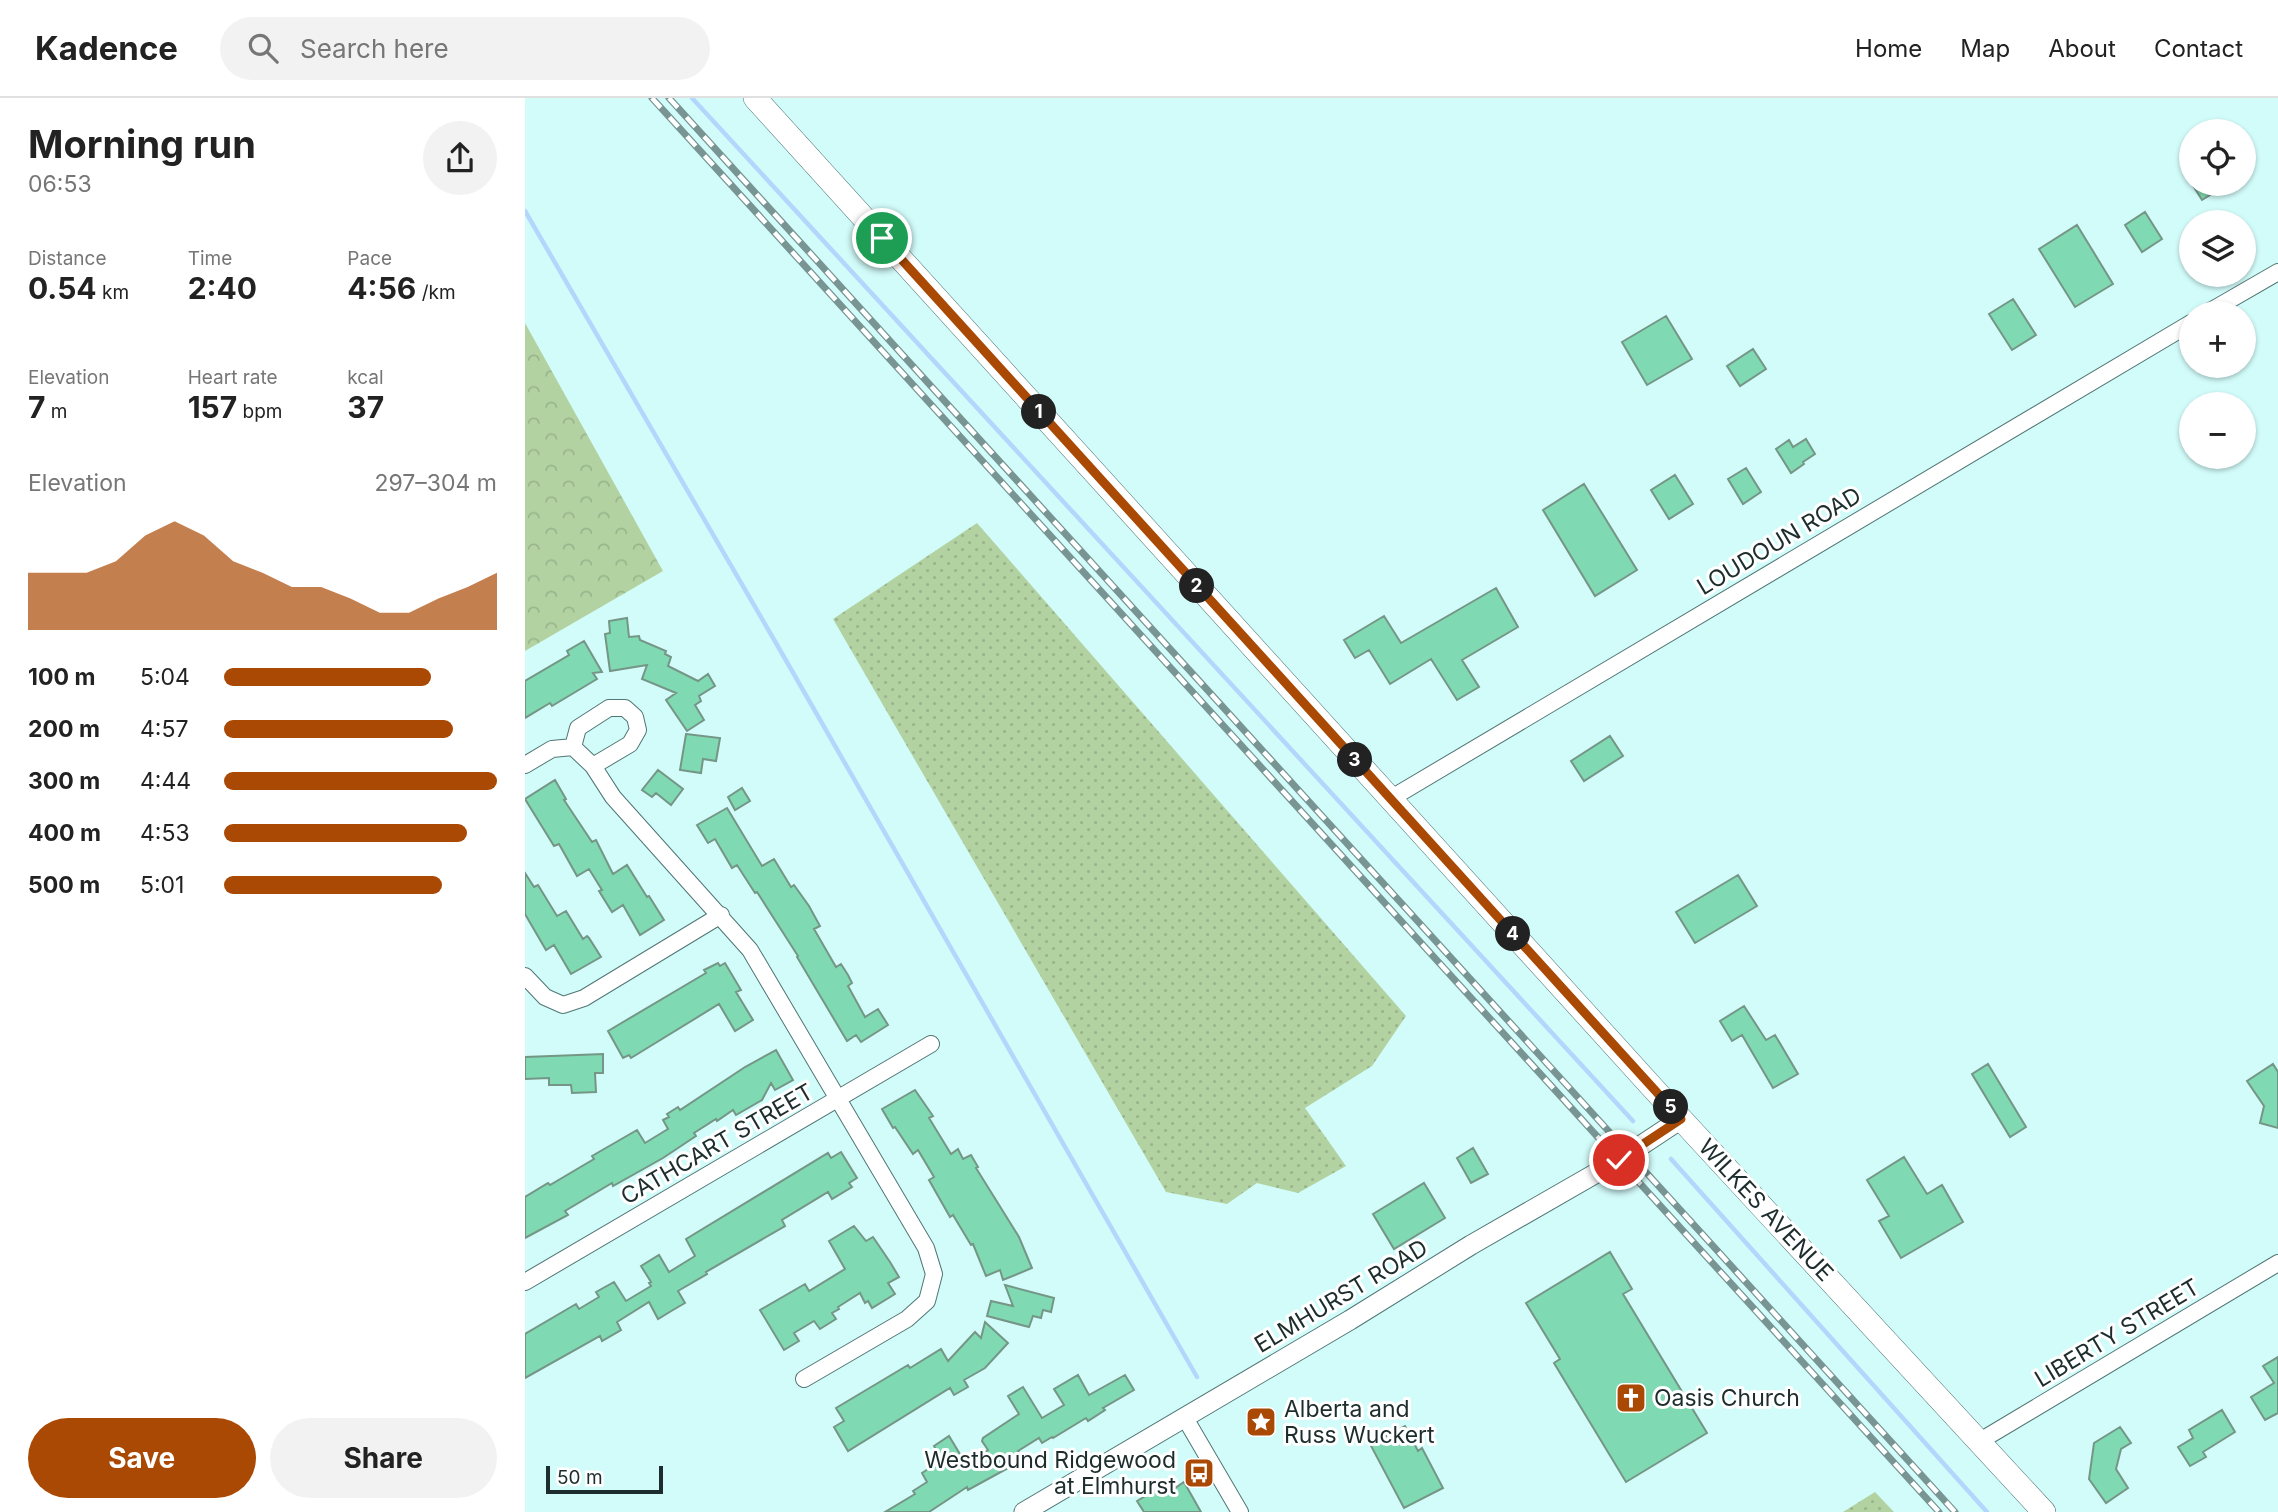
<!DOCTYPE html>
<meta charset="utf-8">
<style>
body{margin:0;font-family:Inter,sans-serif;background:#f2f2f2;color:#222;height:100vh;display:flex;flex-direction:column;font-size:26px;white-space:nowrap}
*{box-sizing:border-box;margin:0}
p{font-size:23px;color:#767676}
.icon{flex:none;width:38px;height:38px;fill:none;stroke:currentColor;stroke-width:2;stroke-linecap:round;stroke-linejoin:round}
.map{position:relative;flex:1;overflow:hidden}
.sheet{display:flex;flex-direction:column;background:#fff;width:525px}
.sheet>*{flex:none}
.tools{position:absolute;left:1654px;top:21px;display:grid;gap:14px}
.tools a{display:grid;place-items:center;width:77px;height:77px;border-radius:50%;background:#fff;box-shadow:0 2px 5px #0004;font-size:35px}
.scale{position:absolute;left:21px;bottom:18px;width:117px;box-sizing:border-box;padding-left:7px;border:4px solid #1d2d2d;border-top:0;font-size:19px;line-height:24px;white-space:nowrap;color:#1d2d2d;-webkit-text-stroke:5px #fff;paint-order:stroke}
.pin{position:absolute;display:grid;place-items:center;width:60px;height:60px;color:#fff;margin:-30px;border:4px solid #fff;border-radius:50%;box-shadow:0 2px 7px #0007}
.km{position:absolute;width:35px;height:35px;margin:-18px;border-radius:50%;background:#222;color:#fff;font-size:19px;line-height:35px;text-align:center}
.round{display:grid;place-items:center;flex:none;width:74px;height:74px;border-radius:37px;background:#f2f2f2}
.overview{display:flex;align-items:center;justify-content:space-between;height:119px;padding:0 28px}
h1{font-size:38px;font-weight:700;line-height:52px}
.stats{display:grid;grid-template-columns:repeat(3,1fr);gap:10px;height:119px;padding:7px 28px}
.stats div{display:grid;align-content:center}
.stats b{font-size:30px;font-weight:700}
.stats small{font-size:19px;font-weight:400}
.stats p{font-size:19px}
.chart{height:196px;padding:14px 28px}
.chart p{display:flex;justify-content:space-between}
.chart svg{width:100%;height:126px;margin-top:7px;fill:#aa4903;opacity:.7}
.action{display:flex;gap:14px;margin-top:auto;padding:14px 28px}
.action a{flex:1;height:80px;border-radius:42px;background:#aa4903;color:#fff;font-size:28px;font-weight:700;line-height:80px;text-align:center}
.action a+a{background:#f2f2f2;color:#222}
ul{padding:0 28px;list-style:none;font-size:23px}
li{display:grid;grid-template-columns:112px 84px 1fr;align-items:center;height:52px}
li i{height:18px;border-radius:9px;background:#aa4903}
header{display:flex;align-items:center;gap:42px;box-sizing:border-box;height:98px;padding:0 35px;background:#fff;border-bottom:2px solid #e0e0e0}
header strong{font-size:33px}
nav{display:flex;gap:38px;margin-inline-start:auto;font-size:24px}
.search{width:490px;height:63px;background:#f2f2f2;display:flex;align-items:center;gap:18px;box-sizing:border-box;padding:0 24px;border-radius:38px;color:#767676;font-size:26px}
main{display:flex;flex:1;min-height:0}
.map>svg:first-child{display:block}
.grass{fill:url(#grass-dots)}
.forest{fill:url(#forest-crowns)}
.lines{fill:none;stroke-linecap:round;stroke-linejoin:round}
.stream{stroke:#b5d6fc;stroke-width:4.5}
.building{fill:#7fd9b2;stroke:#759686;stroke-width:2}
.minor-casing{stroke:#507675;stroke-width:18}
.tertiary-casing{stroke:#507675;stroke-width:21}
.secondary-casing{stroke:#507675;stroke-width:24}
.minor{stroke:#fff;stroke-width:16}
.tertiary{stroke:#fff;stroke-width:19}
.secondary{stroke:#fff;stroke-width:23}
.rail-casing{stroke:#789594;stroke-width:7}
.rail{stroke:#fff;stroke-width:4.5;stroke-dasharray:13;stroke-linecap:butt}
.route-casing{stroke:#fff;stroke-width:14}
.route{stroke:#aa4903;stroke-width:9}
.labels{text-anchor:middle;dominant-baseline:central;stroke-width:6;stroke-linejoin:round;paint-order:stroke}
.street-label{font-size:23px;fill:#1d2d2d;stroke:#fff}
.poi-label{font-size:23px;fill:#1d2d2d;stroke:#fff;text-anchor:start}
</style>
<header>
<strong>Kadence</strong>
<div class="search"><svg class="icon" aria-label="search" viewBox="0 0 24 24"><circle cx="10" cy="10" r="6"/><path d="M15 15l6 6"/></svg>Search here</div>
<nav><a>Home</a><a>Map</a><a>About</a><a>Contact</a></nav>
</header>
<main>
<section class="sheet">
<div class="overview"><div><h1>Morning run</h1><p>06:53</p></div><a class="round"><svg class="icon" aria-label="share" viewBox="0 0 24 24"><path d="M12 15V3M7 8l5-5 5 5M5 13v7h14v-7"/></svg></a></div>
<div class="stats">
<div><p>Distance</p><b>0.54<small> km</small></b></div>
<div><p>Time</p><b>2:40</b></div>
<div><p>Pace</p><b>4:56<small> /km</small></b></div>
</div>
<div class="stats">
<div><p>Elevation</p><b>7<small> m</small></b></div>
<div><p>Heart rate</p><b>157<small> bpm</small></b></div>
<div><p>kcal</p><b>37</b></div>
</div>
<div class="chart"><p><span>Elevation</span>297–304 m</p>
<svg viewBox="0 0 160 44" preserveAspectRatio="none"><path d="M0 44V24L10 24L20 24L30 20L40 11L50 6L60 11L70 20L80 24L90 29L100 29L110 33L120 38L130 38L140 33L150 29L160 24V44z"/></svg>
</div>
<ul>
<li><b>100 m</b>5:04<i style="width:76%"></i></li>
<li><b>200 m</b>4:57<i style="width:84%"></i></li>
<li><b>300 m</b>4:44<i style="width:100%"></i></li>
<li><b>400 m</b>4:53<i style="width:89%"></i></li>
<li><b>500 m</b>5:01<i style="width:80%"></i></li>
</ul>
<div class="action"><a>Save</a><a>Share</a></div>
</section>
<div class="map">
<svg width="1753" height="1414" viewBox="0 0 1753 1414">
<defs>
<pattern id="grass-dots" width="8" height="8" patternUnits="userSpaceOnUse" patternTransform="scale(1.75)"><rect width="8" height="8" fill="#b3d2a2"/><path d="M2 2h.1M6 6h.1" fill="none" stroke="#9ab58c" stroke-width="1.8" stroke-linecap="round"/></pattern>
<pattern id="forest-crowns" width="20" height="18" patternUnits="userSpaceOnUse" patternTransform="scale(1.75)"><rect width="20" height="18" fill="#b3d2a2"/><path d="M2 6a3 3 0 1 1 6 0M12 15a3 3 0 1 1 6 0" fill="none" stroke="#9ab58c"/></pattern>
</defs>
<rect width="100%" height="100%" fill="#d2fcfa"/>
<!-- grass -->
<path class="grass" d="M 452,425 L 881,918 L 847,968 L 780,1010 L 821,1068 L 773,1095 L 732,1085 L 702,1106 L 641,1094 L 308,521 Z
M 1350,1394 L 1369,1414 L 1318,1414 Z"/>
<!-- forest -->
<path class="forest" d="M 0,225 L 138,473 L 0,553 Z"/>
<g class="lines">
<!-- stream -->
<path class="stream" d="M 167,0 L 1108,1023
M 0,113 L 251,545 L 672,1279
M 1146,1061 L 1462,1414"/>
</g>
<!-- building -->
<path class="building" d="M 1667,86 L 1703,86 L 1677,102 Z
M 1620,114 L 1637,141 L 1617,154 L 1600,127 Z
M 1552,127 L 1588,186 L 1550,209 L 1514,151 Z
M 1488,201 L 1511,237 L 1487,252 L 1464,216 Z
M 1141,218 L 1167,261 L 1122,287 L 1097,244 Z
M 1228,251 L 1241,271 L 1215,288 L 1202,268 Z
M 1281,341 L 1290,356 L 1278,364 L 1279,366 L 1266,375 L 1251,351 L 1264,342 L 1268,349 Z
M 1221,370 L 1236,394 L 1218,406 L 1203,381 Z
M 1150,377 L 1168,406 L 1144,421 L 1126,392 Z
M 1059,386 L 1112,472 L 1070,498 L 1018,412 Z
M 971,490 L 993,529 L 937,562 L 954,589 L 932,602 L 906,561 L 865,586 L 844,552 L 830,560 L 819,542 L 859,518 L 876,545 Z
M 102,520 L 104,539 L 114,538 L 115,542 L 141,553 L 140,556 L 146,559 L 143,568 L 173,583 L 183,576 L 190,588 L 174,598 L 176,603 L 170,607 L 179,622 L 162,633 L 141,602 L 151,595 L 117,581 L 122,567 L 85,573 L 80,536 L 85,535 L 84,523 Z
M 59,543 L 77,574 L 68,575 L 72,581 L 27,608 L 25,605 L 0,620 L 0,583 L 44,557 L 42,553 Z
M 161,636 L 195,640 L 191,663 L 178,661 L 176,675 L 155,672 Z
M 1085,638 L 1098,658 L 1059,683 L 1046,663 Z
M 133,672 L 158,691 L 146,707 L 131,695 L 127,699 L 117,692 Z
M 30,682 L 41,701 L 39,702 L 67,744 L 71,742 L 88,776 L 102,767 L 122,799 L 124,798 L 139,822 L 115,837 L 98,807 L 87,814 L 74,793 L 77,792 L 64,771 L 52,778 L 34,746 L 29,748 L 0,701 Z
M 217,690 L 225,703 L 210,712 L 203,699 Z
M 202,710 L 237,768 L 249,761 L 266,789 L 269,787 L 284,808 L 295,828 L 289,831 L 311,869 L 316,866 L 323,877 L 327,885 L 323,888 L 340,919 L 353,911 L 363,927 L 336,944 L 331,937 L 322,943 L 272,859 L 273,858 L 232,794 L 230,795 L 212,767 L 207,770 L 190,741 L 183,745 L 172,727 Z
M 0,775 L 9,789 L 13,787 L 32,818 L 41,813 L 58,841 L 62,838 L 64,840 L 76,859 L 46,876 L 29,847 L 21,852 L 0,816 Z
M 1213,777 L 1232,808 L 1170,845 L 1151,814 Z
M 193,865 L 195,868 L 200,865 L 216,892 L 211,894 L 228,922 L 210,933 L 194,906 L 106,960 L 104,957 L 98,960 L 83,933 L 181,875 L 179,872 Z
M 1219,908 L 1241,942 L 1250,937 L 1273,976 L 1248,990 L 1217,937 L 1207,943 L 1195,923 Z
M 251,952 L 268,982 L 250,992 L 246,985 L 237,1002 L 211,1017 L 208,1012 L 192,1023 L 191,1021 L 169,1035 L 171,1038 L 138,1060 L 88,1088 L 87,1085 L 40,1113 L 43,1117 L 0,1140 L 0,1099 L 23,1085 L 25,1087 L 69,1061 L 67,1058 L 112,1032 L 120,1045 L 143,1031 L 138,1022 L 144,1019 L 142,1016 L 153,1009 L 155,1012 L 220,969 Z
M 78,956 L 78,975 L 70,975 L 71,994 L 47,995 L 46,987 L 24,987 L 24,980 L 0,981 L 0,959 Z
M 1463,966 L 1501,1029 L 1485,1039 L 1447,976 Z
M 1748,966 L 1753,974 L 1753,1030 L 1735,1025 L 1739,1008 L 1722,983 Z
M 390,992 L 408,1018 L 404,1020 L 426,1056 L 433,1051 L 438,1061 L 446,1057 L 453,1069 L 451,1070 L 494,1139 L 507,1170 L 478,1182 L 475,1172 L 461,1178 L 448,1146 L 446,1147 L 428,1117 L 425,1119 L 404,1082 L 409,1079 L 393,1052 L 388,1056 L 370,1029 L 368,1030 L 357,1011 Z
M 948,1050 L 963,1076 L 946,1085 L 932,1060 Z
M 316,1054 L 332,1080 L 324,1085 L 327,1089 L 307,1101 L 303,1094 L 257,1122 L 260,1128 L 181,1174 L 182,1176 L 153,1193 L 160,1205 L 148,1212 L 133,1221 L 124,1204 L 92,1224 L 96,1232 L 77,1243 L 75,1238 L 0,1280 L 0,1236 L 51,1206 L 54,1211 L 74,1199 L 71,1194 L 89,1184 L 101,1203 L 126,1188 L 124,1185 L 126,1184 L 116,1168 L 134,1157 L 144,1174 L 170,1158 L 161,1141 L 303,1055 L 306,1060 Z
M 1379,1059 L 1402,1096 L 1417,1087 L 1438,1124 L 1376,1160 L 1354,1123 L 1364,1118 L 1342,1082 Z
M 899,1085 L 920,1120 L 869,1151 L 848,1116 Z
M 329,1128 L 341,1143 L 348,1139 L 365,1164 L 374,1179 L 363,1185 L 370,1196 L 347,1210 L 343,1203 L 340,1205 L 335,1195 L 313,1209 L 314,1211 L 307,1215 L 311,1221 L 295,1231 L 289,1223 L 269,1235 L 274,1243 L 259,1252 L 235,1212 L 280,1186 L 284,1193 L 320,1171 L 304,1143 Z
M 1085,1154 L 1107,1191 L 1098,1196 L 1182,1335 L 1101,1384 L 1029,1265 L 1035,1261 L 1001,1205 Z
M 480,1187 L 529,1200 L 526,1214 L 518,1212 L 516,1220 L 508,1218 L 504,1229 L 462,1218 L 466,1203 L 488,1208 Z
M 460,1224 L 483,1245 L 460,1270 L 439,1282 L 443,1289 L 429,1297 L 425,1290 L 323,1353 L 309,1329 L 319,1323 L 311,1310 L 383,1267 L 385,1270 L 416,1251 L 423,1263 L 450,1234 L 456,1240 Z
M 1753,1259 L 1753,1315 L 1740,1322 L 1726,1299 L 1749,1285 L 1738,1268 Z
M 553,1277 L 564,1297 L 600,1277 L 609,1292 L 578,1310 L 580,1312 L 563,1323 L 561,1320 L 528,1340 L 527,1339 L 517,1345 L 514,1340 L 493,1353 L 495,1356 L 483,1365 L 485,1369 L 443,1392 L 442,1389 L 404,1414 L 360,1414 L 390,1396 L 388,1393 L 402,1384 L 397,1375 L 417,1362 L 409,1348 L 424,1338 L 441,1366 L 463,1352 L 457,1343 L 458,1340 L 494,1316 L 483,1298 L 498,1289 L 517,1320 L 539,1307 L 529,1291 Z
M 1697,1312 L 1710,1334 L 1678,1354 L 1681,1359 L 1665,1368 L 1653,1349 L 1668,1340 L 1664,1332 Z
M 880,1328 L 893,1353 L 897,1350 L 918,1390 L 879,1410 L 845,1346 Z
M 1595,1329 L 1606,1345 L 1596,1351 L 1591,1371 L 1603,1390 L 1581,1405 L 1564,1381 L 1569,1345 Z
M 646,1383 L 650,1390 L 659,1384 L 676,1414 L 619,1414 L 612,1403 Z"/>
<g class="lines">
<!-- minor casing -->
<g class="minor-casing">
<path id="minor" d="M 1682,215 L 1753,174
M 48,649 L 53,630 L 84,610 L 100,610 L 110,619 L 113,632 L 105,646 L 68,668
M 0,667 L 27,651 L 48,649 L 68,668 L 88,699 L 225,852 L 401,1150 L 409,1176 L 402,1203 L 382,1221 L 279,1281
M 865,701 L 1666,225
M 0,878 L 20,899 L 38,907 L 59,900 L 196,817
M 0,1184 L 406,946
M 660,1320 L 715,1414
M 1455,1343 L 1753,1165"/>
</g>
<!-- tertiary casing -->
<g class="tertiary-casing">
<path id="tertiary" d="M 499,1414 L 825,1222 L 946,1147 L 1094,1062 L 1156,1021"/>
</g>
<!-- secondary casing -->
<g class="secondary-casing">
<path id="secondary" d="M 230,0 L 1156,1021 L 1519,1414"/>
</g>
<!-- minor -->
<use href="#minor" class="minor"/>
<!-- tertiary -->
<use href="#tertiary" class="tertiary"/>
<!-- secondary -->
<use href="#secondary" class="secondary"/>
<!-- rail casing -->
<g class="rail-casing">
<path id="rail" d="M 127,0 L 1414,1414
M 144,0 L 1430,1414"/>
</g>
<!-- rail -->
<use href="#rail" class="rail"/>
</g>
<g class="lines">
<!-- route casing -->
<g class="route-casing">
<path id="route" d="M 357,140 L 1156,1021 L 1094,1062"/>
</g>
<!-- route -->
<use href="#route" class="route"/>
</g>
<!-- icons -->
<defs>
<g id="church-square" transform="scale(1.575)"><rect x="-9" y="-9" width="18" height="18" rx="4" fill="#aa4903" stroke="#fff"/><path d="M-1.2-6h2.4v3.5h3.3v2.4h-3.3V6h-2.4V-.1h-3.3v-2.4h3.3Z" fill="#fff"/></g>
<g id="sight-square" transform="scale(1.575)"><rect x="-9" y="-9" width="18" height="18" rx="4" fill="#aa4903" stroke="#fff"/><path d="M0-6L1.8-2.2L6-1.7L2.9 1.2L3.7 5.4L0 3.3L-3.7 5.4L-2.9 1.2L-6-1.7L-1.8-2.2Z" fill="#fff"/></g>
<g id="bus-square" transform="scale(1.575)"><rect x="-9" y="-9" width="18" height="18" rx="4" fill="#aa4903" stroke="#fff"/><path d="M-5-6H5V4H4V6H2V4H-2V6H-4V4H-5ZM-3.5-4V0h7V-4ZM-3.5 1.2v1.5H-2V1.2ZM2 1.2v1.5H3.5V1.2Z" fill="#fff"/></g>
</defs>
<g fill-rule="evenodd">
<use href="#church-square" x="1106" y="1300"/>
<use href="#sight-square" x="736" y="1324"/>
<use href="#bus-square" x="674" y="1375"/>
</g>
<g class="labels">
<!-- street labels -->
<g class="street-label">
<text transform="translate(1254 443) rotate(-31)">LOUDOUN ROAD</text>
<text transform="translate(192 1046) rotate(-30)">CATHCART STREET</text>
<text transform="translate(1241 1112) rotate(47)">WILKES AVENUE</text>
<text transform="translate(816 1198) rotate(-31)">ELMHURST ROAD</text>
<text transform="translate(1592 1235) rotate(-31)">LIBERTY STREET</text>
</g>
<!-- poi labels -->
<g class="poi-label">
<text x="1129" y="1300">Oasis Church</text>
<text x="759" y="1311">Alberta and<tspan x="759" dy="26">Russ Wuckert</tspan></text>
<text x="651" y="1362" text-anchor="end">Westbound Ridgewood<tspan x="651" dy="26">at Elmhurst</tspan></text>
</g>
</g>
</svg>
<div class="tools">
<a><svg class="icon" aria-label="locate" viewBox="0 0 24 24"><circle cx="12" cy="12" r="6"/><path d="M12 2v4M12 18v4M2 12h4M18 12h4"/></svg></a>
<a><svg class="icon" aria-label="layers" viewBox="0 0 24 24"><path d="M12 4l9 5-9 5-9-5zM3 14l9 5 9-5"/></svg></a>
<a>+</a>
<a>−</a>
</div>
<div class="scale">50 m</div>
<div class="pin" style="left:357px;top:140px;background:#1e9e55"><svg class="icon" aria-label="arrive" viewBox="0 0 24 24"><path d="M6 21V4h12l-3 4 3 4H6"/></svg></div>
<div class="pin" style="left:1094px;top:1062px;background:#d93025"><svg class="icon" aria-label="check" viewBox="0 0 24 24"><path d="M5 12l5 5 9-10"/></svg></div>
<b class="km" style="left:514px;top:314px">1</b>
<b class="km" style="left:672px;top:488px">2</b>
<b class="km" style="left:830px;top:662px">3</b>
<b class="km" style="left:988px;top:836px">4</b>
<b class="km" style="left:1146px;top:1009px">5</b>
</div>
</main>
